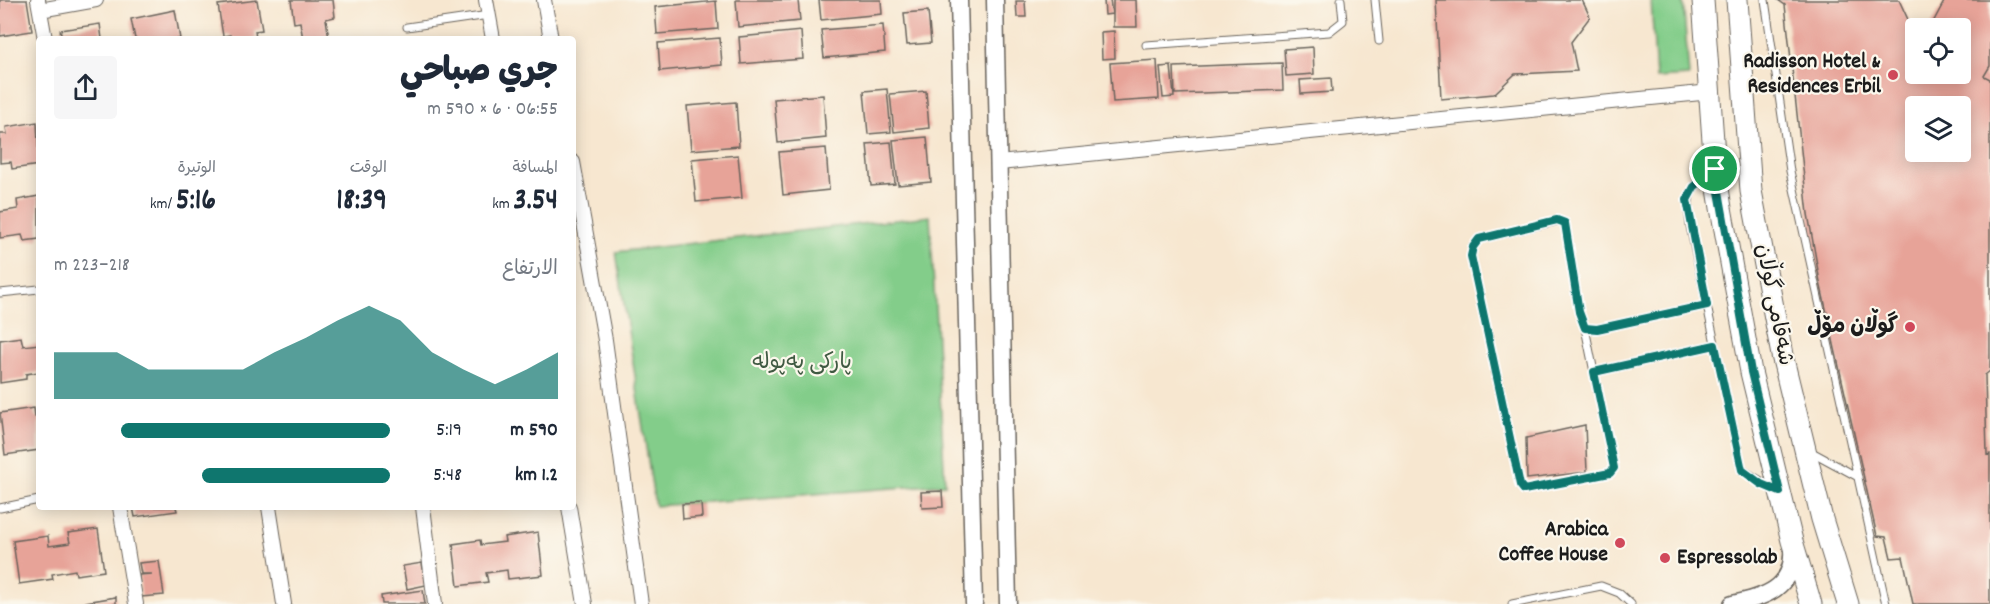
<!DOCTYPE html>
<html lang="ar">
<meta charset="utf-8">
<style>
body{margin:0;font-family:Dekko,"Playpen Sans Arabic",sans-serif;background:#f6f6f7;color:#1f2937;direction:rtl;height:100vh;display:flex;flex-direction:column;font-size:22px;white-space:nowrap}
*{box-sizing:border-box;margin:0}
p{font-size:20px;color:#747a83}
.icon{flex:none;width:33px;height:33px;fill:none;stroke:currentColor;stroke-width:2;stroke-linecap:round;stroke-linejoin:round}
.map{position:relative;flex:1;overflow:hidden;direction:ltr}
.panel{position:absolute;left:36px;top:36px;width:540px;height:474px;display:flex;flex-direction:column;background:#fff;border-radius:6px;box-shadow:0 3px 15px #0003;direction:rtl}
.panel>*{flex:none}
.buttons{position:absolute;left:1905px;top:18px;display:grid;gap:12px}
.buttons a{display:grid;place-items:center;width:66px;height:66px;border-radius:6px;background:#fff;box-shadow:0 3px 15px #0003;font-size:30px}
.pin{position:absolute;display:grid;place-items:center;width:51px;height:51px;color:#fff;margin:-26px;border:3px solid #fff;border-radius:50%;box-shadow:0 2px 6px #0007}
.round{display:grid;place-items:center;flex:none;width:63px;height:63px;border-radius:6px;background:#f6f6f7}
.summary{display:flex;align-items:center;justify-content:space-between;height:102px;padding:0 18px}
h1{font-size:33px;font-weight:800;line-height:45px}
.metrics{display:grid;grid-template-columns:repeat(3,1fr);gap:9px;height:102px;padding:6px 18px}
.metrics div{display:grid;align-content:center}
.metrics b{font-size:30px;font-weight:800}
.metrics small{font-size:16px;font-weight:400}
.metrics p{font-size:16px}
.chart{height:168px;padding:12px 18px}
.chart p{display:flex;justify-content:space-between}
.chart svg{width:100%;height:108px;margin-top:6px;fill:#0f766e;opacity:.7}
ul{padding:0 18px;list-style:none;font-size:20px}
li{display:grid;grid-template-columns:96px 72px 1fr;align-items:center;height:45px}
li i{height:15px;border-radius:8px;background:#0f766e}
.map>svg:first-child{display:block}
.green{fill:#83cd8a;stroke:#507453;stroke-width:1.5}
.building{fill:#e7a398;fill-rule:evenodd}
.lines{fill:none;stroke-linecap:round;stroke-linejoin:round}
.service-casing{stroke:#69635b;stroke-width:9}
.minor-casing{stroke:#69635b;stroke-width:16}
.tertiary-casing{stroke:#69635b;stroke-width:19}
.primary-casing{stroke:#69635b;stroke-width:23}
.service{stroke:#fff;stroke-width:7}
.minor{stroke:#fff;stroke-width:14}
.tertiary{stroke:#fff;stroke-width:16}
.primary{stroke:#fff;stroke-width:21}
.route-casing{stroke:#fff;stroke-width:12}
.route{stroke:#0f766e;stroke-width:8}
.poi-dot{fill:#d1495b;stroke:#fbf7ec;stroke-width:2}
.labels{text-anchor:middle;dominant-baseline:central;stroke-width:4.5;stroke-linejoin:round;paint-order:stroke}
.poi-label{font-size:22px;font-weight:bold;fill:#1c1c1c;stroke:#fbf7ec;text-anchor:end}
.street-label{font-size:22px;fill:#1c1c1c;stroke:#fbf7ec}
.park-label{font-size:22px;fill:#405a42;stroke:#fbf7ec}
</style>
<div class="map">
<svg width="1990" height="604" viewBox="0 0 1990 604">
<rect width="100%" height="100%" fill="#fbf7ec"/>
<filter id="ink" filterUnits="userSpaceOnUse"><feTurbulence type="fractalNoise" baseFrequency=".0167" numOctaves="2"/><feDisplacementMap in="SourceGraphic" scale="12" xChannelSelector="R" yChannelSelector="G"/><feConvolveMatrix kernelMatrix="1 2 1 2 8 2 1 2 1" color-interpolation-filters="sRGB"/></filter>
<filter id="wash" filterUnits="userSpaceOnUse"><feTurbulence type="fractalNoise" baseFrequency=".008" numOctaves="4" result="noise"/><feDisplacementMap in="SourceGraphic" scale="24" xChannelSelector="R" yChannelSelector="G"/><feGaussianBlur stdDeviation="1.35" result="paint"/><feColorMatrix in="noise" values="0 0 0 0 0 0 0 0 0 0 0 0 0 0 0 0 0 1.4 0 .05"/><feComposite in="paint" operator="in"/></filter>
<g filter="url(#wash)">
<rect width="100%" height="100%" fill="#f7e7d0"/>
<!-- green -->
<path class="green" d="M 1651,0 L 1683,0 L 1689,76 L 1656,78 Z
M 930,216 L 945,484 L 655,506 L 616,252 Z"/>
<g id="blocks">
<!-- building -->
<path class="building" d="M 0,0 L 27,0 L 32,31 L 0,36 Z
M 257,0 L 262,30 L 255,31 L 256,39 L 231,39 L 230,35 L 223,36 L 218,5 Z
M 291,0 L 333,0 L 335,17 L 326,19 L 329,39 L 303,39 L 300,22 L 294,23 Z
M 736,0 L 798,0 L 800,21 L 738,27 Z
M 819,0 L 881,0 L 882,14 L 821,20 Z
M 1104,0 L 1110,0 L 1112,14 L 1105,15 Z
M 1113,0 L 1136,0 L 1137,27 L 1113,27 Z
M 1436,0 L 1582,0 L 1590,17 L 1571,42 L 1577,71 L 1515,74 L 1494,94 L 1441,99 Z
M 1778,0 L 1899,0 L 1916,37 L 1916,74 L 1960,74 L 1960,28 L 1930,28 L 1945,0 L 1990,0 L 1990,66 L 1984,76 L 1990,79 L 1990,371 L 1985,375 L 1987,455 L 1990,454 L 1990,604 L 1913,604 L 1903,557 L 1891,558 L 1886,537 L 1877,536 L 1820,282 L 1808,214 L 1785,5 ZM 1916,106 L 1960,106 L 1960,152 L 1916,152 Z
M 716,1 L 718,29 L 657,34 L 655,7 Z
M 1016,1 L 1025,1 L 1026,17 L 1017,17 Z
M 175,10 L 180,39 L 135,39 L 131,19 Z
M 928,11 L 931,43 L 907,45 L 904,13 Z
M 100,24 L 102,39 L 62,39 L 60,30 Z
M 883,25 L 885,52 L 824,58 L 821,30 Z
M 801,31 L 803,59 L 741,64 L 739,37 Z
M 1114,31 L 1115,58 L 1102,59 L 1101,32 Z
M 720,38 L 722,65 L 660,71 L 658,43 Z
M 1313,47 L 1314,74 L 1286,76 L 1284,49 Z
M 1157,60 L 1159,99 L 1113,102 L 1110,63 Z
M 1282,63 L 1283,90 L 1175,94 L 1174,67 Z
M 1171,66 L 1174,97 L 1163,98 L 1160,67 Z
M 1331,78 L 1332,92 L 1301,94 L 1300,80 Z
M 887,89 L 891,132 L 868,134 L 864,91 Z
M 926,91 L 929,128 L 894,132 L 890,94 Z
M 823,95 L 826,138 L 778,143 L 774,99 Z
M 736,102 L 739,146 L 691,150 L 687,106 Z
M 37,122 L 39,165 L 12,169 L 11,162 L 0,163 L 0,134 L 7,134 L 6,127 Z
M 927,137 L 931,182 L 898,185 L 893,140 Z
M 891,142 L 895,184 L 871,186 L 867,144 Z
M 826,148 L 829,190 L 783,195 L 779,152 Z
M 738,155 L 742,198 L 696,202 L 692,159 Z
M 39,196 L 39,239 L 24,241 L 22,235 L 0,238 L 0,212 L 18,209 L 17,200 Z
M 21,337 L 23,346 L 39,344 L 39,372 L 26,374 L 26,379 L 0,383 L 0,340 Z
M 34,408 L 35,417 L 39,417 L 39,450 L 5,455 L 0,413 Z
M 1585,425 L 1587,472 L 1527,479 L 1526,438 Z
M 942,491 L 943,507 L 922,508 L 921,492 Z
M 701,503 L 702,517 L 683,519 L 682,504 Z
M 133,507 L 176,507 L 177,511 L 135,517 Z
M 98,529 L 104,571 L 76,575 L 75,570 L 52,574 L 53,579 L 19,584 L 13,541 L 48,536 L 49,546 L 70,543 L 68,533 Z
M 538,532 L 543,575 L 508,579 L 507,570 L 486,573 L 488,582 L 458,586 L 453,544 L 480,540 L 481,545 L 505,542 L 504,537 Z
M 159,561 L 164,595 L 141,597 L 139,575 L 152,574 L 141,574 L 139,563 Z
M 422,563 L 426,585 L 407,589 L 403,566 Z
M 423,590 L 425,604 L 382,604 L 381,596 Z
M 116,597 L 116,604 L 86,604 L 86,602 Z"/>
</g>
</g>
<g filter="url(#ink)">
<use href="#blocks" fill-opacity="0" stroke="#69635b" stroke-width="1.5"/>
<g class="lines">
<!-- service casing -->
<g class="service-casing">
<path id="service" d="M 1375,0 L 1379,41
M 1765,0 L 1790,171 L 1886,604
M 407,27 L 489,15
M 1146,45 L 1329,32 L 1343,21 L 1341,0
M 1711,172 C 1687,189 1687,198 1690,226 L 1742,470 L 1775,489
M 0,293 L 39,289
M 1707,305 L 1597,329 L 1585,328 L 1579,312 L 1565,223 L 1557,221 L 1479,239 L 1473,247 L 1471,256 L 1520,485 L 1524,490 L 1610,473 L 1614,468 L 1594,372 L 1715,345
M 1585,328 L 1594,372
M 1810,451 L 1858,477
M 0,508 L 39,500
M 1512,604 L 1601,586 L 1619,593 L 1631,604"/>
</g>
<!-- minor casing -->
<g class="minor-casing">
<path id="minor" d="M 38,0 L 45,39
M 486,0 L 493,39
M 544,0 L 551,39
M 40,10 L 96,0
M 573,162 L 605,340 L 641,604
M 999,163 L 1711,92
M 120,507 L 136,604
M 269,507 L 284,604
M 423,507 L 435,604
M 569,507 L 585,604"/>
</g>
<!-- tertiary casing -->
<g class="tertiary-casing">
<path id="tertiary" d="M 959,0 L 974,604
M 995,0 L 1008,604
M 1732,604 C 1764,598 1795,588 1792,548"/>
</g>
<!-- primary casing -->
<g class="primary-casing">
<path id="primary" d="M 1703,0 L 1715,169 L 1721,208 L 1751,372 L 1792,541 L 1811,604
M 1737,0 L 1751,191 L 1782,355 L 1822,519 L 1848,604"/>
</g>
<!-- service -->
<use href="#service" class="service"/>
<!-- minor -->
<use href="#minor" class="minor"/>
<!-- tertiary -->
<use href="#tertiary" class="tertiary"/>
<!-- primary -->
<use href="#primary" class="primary"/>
</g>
</g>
<g class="lines" filter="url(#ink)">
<!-- route casing -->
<g class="route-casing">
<path id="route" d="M 1715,169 L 1751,372 L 1780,492 L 1761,484 L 1742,470 L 1715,345 L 1594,372 L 1614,468 L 1610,473 L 1524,490 L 1520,485 L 1471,256 L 1473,247 L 1479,239 L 1557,220 L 1565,223 L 1579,312 L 1585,328 L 1597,329 L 1707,305 L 1687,200 L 1694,187 Z"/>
</g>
<!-- route -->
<use href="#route" class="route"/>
</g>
<!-- markers -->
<g class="poi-dot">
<circle cx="1893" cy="75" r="6"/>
<circle cx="1910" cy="327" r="6"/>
<circle cx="1620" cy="543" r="6"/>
<circle cx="1665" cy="558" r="6"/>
</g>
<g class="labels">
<!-- poi labels -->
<g class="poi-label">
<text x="1881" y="62">Radisson Hotel &amp;<tspan x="1881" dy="25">Residences Erbil</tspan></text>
<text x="1898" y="327">گوڵان مۆڵ</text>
<text x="1608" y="530">Arabica<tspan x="1608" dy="25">Coffee House</tspan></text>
<text x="1677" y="558" text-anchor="start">Espressolab</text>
</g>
<!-- street labels -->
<g class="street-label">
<text transform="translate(1773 305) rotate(79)">شەقامی گوڵان</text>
</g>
<!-- park labels -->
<g class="park-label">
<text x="802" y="363">پارکی پەپولە</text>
</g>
</g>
</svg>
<div class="buttons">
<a><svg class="icon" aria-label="locate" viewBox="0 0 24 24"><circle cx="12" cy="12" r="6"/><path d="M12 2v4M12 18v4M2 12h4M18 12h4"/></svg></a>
<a><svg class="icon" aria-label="layers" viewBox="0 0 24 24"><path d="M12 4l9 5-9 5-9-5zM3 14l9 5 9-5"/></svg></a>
</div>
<div class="pin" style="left:1715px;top:169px;background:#1e9e55"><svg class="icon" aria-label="arrive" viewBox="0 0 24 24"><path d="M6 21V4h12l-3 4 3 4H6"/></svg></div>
<section class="panel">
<div class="summary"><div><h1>جري صباحي</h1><p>06:55 · 6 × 590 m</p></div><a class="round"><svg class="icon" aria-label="share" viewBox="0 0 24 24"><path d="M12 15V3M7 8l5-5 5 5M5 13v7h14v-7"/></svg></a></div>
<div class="metrics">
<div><p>المسافة</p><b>3.54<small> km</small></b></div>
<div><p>الوقت</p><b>18:39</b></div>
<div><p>الوتيرة</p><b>5:16<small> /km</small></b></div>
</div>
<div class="chart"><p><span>الارتفاع</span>218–223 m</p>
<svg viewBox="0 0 160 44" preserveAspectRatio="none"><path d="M0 44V25L10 25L20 25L30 32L40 32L50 32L60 32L70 25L80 19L90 12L100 6L110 12L120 25L130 32L140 38L150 32L160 25V44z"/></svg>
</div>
<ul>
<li><b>590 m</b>5:19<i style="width:80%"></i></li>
<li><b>1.2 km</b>5:48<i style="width:56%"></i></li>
</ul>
</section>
</div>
